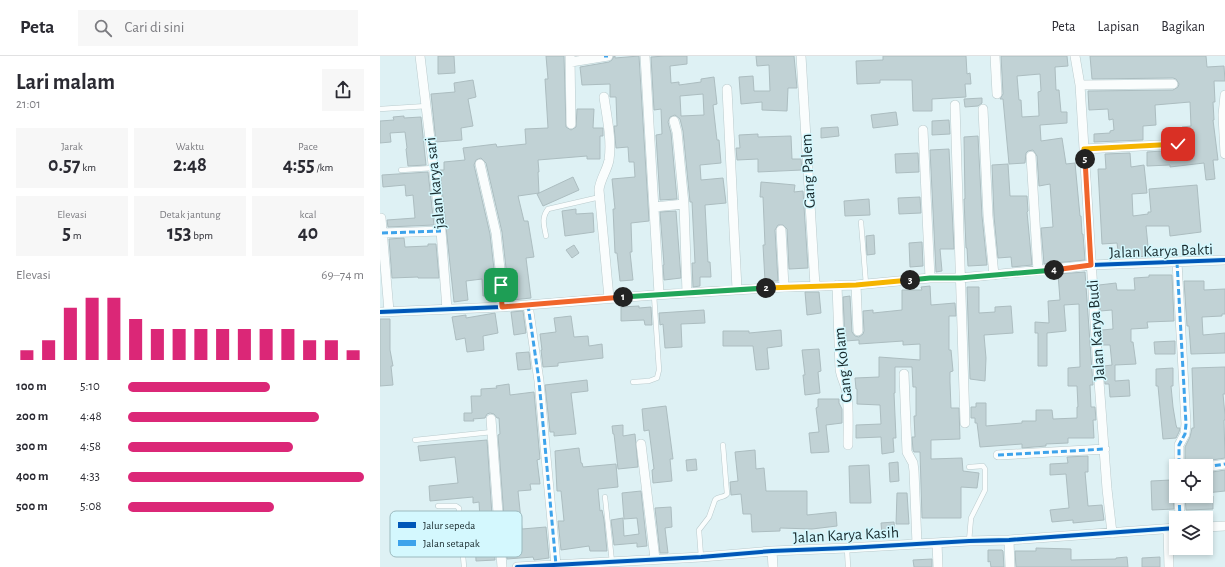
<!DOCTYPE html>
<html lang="id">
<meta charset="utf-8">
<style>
body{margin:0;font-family:"Alegreya Sans",sans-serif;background:#f7f7f7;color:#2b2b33;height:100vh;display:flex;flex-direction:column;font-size:15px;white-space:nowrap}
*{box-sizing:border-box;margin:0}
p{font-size:13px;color:#7c7c81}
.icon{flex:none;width:22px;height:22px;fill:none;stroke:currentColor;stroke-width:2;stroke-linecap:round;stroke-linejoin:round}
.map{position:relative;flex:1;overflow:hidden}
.panel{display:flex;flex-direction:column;background:#fff;width:380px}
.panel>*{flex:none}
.fabs{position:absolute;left:789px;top:403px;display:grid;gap:8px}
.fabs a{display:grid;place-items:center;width:44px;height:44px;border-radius:0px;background:#fff;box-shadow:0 2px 6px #0003;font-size:20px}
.pin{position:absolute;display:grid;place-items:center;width:34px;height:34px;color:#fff;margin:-17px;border-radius:8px;box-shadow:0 2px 6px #0006}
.km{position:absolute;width:20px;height:20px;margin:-10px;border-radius:50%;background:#222;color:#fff;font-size:11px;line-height:20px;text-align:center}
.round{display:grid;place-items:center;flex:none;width:42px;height:42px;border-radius:0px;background:#f7f7f7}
.summary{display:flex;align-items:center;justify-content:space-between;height:68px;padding:0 16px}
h1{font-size:22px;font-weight:700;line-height:30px}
.figures{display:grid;grid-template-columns:repeat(3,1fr);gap:6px;height:68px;padding:4px 16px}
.figures div{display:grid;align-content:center;border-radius:0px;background:#f7f7f7;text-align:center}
.figures b{font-size:20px;font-weight:700}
.figures small{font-size:11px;font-weight:400}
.figures p{font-size:11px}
.chart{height:112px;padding:8px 16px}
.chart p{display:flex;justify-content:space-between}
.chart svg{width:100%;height:72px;margin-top:4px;stroke:#db2777;stroke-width:6}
ul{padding:0 16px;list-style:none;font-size:13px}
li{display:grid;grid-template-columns:64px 48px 1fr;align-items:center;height:30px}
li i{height:10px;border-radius:5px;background:#db2777}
header{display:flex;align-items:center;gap:24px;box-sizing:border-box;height:56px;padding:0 20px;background:#fff;border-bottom:1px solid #e1e1e2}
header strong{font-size:19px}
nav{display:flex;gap:22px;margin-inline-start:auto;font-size:14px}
.search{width:280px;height:36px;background:#f7f7f7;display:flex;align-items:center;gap:10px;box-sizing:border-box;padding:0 14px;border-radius:0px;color:#7c7c81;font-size:15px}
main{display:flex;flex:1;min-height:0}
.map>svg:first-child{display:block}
.building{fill:#c1d2d5;stroke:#acbdc0;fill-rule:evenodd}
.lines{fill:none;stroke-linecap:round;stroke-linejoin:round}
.lane-casing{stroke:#bacbcd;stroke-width:5.5}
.street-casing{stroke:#bacbcd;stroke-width:10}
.lane{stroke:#fafdfd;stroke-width:4.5}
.street{stroke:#fafdfd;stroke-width:9}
.quiet{stroke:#3da3eb;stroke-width:3;stroke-dasharray:6 3;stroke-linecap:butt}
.cycleway-casing{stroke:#d4f8fe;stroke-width:6}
.cycleway{stroke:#0057b8;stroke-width:4}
.split-1-casing{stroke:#fff;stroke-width:8}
.split-2-casing{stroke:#fff;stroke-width:8}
.split-3-casing{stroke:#fff;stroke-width:8}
.split-4-casing{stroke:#fff;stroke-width:8}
.split-5-casing{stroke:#fff;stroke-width:8}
.split-6-casing{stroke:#fff;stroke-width:8}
.split-1{stroke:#f0652b;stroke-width:5}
.split-2{stroke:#22a559;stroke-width:5}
.split-3{stroke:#f5b400;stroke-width:5}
.split-4{stroke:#22a559;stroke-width:5}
.split-5{stroke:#f0652b;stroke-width:5}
.split-6{stroke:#f5b400;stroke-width:5}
.labels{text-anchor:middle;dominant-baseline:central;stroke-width:3;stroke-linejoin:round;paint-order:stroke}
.street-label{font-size:16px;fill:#192a2d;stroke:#d4f8fe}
.key{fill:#d4f8fe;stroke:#9cbabf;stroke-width:1}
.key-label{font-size:11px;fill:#192a2d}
</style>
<header>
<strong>Peta</strong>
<div class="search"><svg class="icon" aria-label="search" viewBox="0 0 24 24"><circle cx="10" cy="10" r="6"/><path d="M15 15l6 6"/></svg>Cari di sini</div>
<nav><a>Peta</a><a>Lapisan</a><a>Bagikan</a></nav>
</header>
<main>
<section class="panel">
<div class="summary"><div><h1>Lari malam</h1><p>21:01</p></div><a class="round"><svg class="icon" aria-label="share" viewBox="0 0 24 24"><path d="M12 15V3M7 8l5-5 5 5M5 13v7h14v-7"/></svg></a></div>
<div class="figures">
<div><p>Jarak</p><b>0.57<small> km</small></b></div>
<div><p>Waktu</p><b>2:48</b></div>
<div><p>Pace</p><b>4:55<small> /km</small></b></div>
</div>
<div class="figures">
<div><p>Elevasi</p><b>5<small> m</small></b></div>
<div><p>Detak jantung</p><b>153<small> bpm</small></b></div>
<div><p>kcal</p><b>40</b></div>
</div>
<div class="chart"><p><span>Elevasi</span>69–74 m</p>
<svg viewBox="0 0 160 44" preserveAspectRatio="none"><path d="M5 44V38M15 44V32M25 44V12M35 44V6M45 44V6M55 44V19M65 44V25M75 44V25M85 44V25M95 44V25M105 44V25M115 44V25M125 44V25M135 44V32M145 44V32M155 44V38"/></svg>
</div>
<ul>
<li><b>100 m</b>5:10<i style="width:60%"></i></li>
<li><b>200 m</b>4:48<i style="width:81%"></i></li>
<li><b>300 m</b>4:58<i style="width:70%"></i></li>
<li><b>400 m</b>4:33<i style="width:100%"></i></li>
<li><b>500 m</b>5:08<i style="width:62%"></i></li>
</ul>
</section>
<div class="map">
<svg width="845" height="511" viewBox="0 0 845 511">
<rect width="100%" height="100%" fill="#def1f4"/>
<!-- building -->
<path class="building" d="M 58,0 L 74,0 L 75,17 L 58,18 Z
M 166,0 L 184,0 L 186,71 L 191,74 L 196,71 L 197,53 L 214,53 L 213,72 L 223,72 L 223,80 L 220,80 L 220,103 L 207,103 L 207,100 L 158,104 L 159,116 L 158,116 L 159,137 L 193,121 L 199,134 L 163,150 L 157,138 L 159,137 L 138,140 L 144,165 L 148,165 L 154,201 L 146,202 L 151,242 L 132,244 L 131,240 L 127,240 L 127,221 L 122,176 L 106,107 L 101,102 L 96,104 L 94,109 L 110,178 L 115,222 L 115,239 L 103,240 L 102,223 L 86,225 L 88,244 L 74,246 L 60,114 L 64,114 L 64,106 L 85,104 L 83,92 L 116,88 L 117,91 L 146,88 L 145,73 L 168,72 L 165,23 L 168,23 Z
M 234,0 L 235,0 L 235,2 L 259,0 L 269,165 L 251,167 L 252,196 L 250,196 L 253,224 L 240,225 L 237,197 L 235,197 L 233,153 L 235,153 L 232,123 L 255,121 L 254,106 L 249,106 L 248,91 L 236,92 L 234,70 L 237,70 L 236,41 L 230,41 L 230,28 L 202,29 L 200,11 L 229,6 L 232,4 Z
M 285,0 L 307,0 L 307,8 L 290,10 L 291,27 L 299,26 L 299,29 L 321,26 L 321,23 L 334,21 L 337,48 L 333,49 L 337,84 L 339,84 L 341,107 L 320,109 L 321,124 L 343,122 L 346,147 L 325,149 L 328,206 L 330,206 L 331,221 L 320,221 L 320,230 L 313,231 L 312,207 L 315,207 L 312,146 L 310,146 L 303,75 L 300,63 L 295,59 L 290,61 L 288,66 L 291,77 L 297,143 L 280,144 L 276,79 L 282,78 L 281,53 L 274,54 L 271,1 ZM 323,38 L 324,59 L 301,60 L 300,40 Z
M 376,0 L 414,0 L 417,32 L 408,32 L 407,55 L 382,54 L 382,46 L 361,48 L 359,21 L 373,20 L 374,35 L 390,35 L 389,9 L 377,10 Z
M 503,0 L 586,0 L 587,18 L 590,17 L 591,28 L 585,28 L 586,41 L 552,43 L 552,55 L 533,55 L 532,24 L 500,24 L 500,27 L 477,28 L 476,5 L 503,4 Z
M 621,0 L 687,0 L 688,10 L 675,11 L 676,34 L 679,34 L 681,56 L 687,56 L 687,67 L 660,69 L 661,85 L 682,82 L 686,108 L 695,107 L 700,160 L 701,160 L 702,178 L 703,178 L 705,204 L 664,208 L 661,172 L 673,171 L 670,128 L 659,130 L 657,100 L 653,94 L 648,95 L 646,97 L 645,107 L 629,108 L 623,43 L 620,43 L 623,38 ZM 660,18 L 661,35 L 658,36 L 659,60 L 642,61 L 641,44 L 639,44 L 637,20 Z
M 710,0 L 826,0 L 827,11 L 844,10 L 845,25 L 834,25 L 835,46 L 833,46 L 834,64 L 833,64 L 838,104 L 833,104 L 835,123 L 826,124 L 824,107 L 790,111 L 790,109 L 767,110 L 767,96 L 798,94 L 804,91 L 802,71 L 811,70 L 810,46 L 775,49 L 776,69 L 763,70 L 763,84 L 714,86 L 714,78 L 730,77 L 730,75 L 734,74 L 733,63 L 729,64 L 728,53 L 709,54 L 708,35 L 793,34 L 798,31 L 799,28 L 796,23 L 793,22 L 712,23 Z
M 93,24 L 96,41 L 88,43 L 93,70 L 81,72 L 82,84 L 56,86 L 51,38 L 75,36 L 74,27 Z
M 602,42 L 602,47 L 598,50 L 585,51 L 584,43 Z
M 516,56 L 518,69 L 493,72 L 491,59 Z
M 24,60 L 24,62 L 41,61 L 46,109 L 28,110 L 26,93 L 27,92 L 25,76 L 10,77 L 11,86 L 0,87 L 0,65 L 14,64 L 13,61 Z
M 569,64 L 570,78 L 552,79 L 552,65 Z
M 458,71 L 459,80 L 441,82 L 441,72 Z
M 378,78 L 378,81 L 411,80 L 412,103 L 421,103 L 422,114 L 378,116 L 378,103 L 357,104 L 356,92 L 360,92 L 359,79 Z
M 598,80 L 602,160 L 607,209 L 588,210 L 587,192 L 586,192 L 584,143 L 585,143 L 584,81 Z
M 569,93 L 574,193 L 560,193 L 562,215 L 556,216 L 550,94 Z
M 538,97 L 539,116 L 516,117 L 515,98 Z
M 750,97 L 751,111 L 764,109 L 767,137 L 752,138 L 753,160 L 768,158 L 768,156 L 771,156 L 769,133 L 817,129 L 821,176 L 790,180 L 789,170 L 766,170 L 769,200 L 755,201 L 754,195 L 738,195 L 737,187 L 722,188 L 718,113 L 726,113 L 725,98 Z
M 628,108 L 630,140 L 647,140 L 648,155 L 647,156 L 652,209 L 632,211 L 631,201 L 618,202 L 614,160 L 612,109 Z
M 48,116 L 54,169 L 8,171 L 7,164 L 35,162 L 33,139 L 26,140 L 25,129 L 3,131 L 2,119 Z
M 381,126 L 415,129 L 414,136 L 423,135 L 428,212 L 409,213 L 407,173 L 403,169 L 398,169 L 395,174 L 398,225 L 385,225 L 383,189 L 385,189 L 383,141 L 380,141 Z
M 540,141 L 541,157 L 519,158 L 518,142 Z
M 489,143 L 490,159 L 465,160 L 464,145 Z
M 196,153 L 196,158 L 213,157 L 214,176 L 185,180 L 182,155 Z
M 296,155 L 301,222 L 284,224 L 283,209 L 284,209 L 280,156 Z
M 494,179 L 495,198 L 487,199 L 486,180 Z
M 24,182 L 25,191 L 48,190 L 48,188 L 56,188 L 59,222 L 38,222 L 38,221 L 12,222 L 9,183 Z
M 542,186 L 543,210 L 530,211 L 529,187 Z
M 194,189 L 199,197 L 192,202 L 186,194 Z
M 705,216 L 713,329 L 710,329 L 711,351 L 715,351 L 716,364 L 713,364 L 714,382 L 688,382 L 688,387 L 666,388 L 666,390 L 642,392 L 642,388 L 600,391 L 597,367 L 595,367 L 595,362 L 591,362 L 591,351 L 596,351 L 596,347 L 606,347 L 606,370 L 642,367 L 642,365 L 656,365 L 656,354 L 672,354 L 673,363 L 697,362 L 697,351 L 698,351 L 697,330 L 688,330 L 688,312 L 700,311 L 699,248 L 684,249 L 686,275 L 667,277 L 667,310 L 658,310 L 658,277 L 655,277 L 655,266 L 669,267 L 668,245 L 680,244 L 678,218 Z
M 769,219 L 792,219 L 794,265 L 767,266 L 768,272 L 751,273 L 751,286 L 753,286 L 756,308 L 735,309 L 735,325 L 749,324 L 750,340 L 730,341 L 729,328 L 725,328 L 724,310 L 732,309 L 730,289 L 722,289 L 722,274 L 733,273 L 732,254 L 720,255 L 719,229 L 736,227 L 737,234 L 755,234 L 754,222 L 769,221 Z
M 804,225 L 824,225 L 824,234 L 845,233 L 845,258 L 842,258 L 842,260 L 822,261 L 823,279 L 845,277 L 845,297 L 811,298 L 809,270 L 807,270 Z
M 550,230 L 551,249 L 575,247 L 576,260 L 569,260 L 569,294 L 571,294 L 573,315 L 570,316 L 570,326 L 571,352 L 579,352 L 580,383 L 551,384 L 551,403 L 582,402 L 583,415 L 599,417 L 597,432 L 581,431 L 581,462 L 542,462 L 540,396 L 534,396 L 533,394 L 532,381 L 535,381 L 534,360 L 536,360 L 536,331 L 533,331 L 532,311 L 515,311 L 515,337 L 514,337 L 516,382 L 513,382 L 514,396 L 502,398 L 501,381 L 476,382 L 476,369 L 501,368 L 500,349 L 477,348 L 477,333 L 476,333 L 475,322 L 499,321 L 499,301 L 540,304 L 540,288 L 523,289 L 523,285 L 479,288 L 479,284 L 465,285 L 463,241 L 470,240 L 472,276 L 475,280 L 479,281 L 483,278 L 484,275 L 483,255 L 493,254 L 493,257 L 522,254 L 522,234 L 542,234 L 541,231 Z
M 587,231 L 599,231 L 599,257 L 615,256 L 615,251 L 631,250 L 633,277 L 604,279 L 606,302 L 605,325 L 590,323 Z
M 425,236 L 439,236 L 441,257 L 427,259 Z
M 259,250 L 259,252 L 271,251 L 272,269 L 265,269 L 264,264 L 241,265 L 241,251 Z
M 324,254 L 325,267 L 301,268 L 302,291 L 285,292 L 283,268 L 280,269 L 279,257 Z
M 143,255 L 146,277 L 134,279 L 131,256 Z
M 115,257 L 118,277 L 103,280 L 104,294 L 87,296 L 85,282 L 76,284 L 72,261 L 86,259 L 86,262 Z
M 191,260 L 194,281 L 208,280 L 209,290 L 222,288 L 223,302 L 178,307 L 178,310 L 163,311 L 161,294 L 162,294 L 160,278 L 176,276 L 174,262 Z
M 0,263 L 10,263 L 10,294 L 13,310 L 11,310 L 13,329 L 0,330 Z
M 401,274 L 402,290 L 387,292 L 389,313 L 376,314 L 373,290 L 343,290 L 343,275 L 369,275 L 369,277 Z
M 795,285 L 795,298 L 775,298 L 774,286 Z
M 439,293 L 441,315 L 438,316 L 440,337 L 425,339 L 423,319 L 425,319 L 422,294 Z
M 149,296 L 151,313 L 138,314 L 136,297 Z
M 845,311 L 845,338 L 843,338 L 845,359 L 845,364 L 844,364 L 845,402 L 825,405 L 822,407 L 805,408 L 805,391 L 810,381 L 812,372 L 814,372 L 812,312 Z
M 793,312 L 793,330 L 791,330 L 793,351 L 796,369 L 797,372 L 800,372 L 799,376 L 796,382 L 783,383 L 778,330 L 776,330 L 776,313 Z
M 207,324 L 208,335 L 191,337 L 196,378 L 174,380 L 174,376 L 170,376 L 165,329 Z
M 129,328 L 130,339 L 154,336 L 160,403 L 157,404 L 160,428 L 150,428 L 151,434 L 138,435 L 142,473 L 166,471 L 169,502 L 154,504 L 153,501 L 127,503 L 118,379 L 120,378 L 119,362 L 117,362 L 114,358 L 110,357 L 107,358 L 105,362 L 93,363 L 94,365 L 84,365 L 84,357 L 92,357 L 91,340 L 101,340 L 101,333 L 117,332 L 116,330 Z
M 438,343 L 459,343 L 459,347 L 462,353 L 462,367 L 446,369 L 449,396 L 431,397 L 429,377 L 439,376 L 436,352 L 438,351 Z
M 286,350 L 293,403 L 290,403 L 292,425 L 273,427 L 272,414 L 274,413 L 269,374 L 264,375 L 262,353 Z
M 243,369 L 243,380 L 255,378 L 258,411 L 238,413 L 234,378 L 233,378 L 232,370 Z
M 107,384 L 115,504 L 96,505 L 95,479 L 101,479 L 99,446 L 93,447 L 93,441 L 50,445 L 49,430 L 78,427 L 75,401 L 40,405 L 38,390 Z
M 199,392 L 201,407 L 202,407 L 203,411 L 236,408 L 238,431 L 218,433 L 220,455 L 222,454 L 224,464 L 227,495 L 210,495 L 209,490 L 181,494 L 178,465 L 184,465 L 181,435 L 177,435 L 175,395 Z
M 375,394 L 376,413 L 384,412 L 386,435 L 427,435 L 427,459 L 456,456 L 457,470 L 432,473 L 400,472 L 400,475 L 372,476 L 371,458 L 363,458 L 361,438 L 351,439 L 350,426 L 358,425 L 355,396 Z
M 708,400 L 708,416 L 705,416 L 708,450 L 722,449 L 724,464 L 693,467 L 693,464 L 672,466 L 670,454 L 689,452 L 686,418 L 670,419 L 670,408 L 688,407 L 687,401 Z
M 316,403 L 317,414 L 307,415 L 306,404 Z
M 518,406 L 519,425 L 510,426 L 509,407 Z
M 489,409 L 491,447 L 470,447 L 469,410 Z
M 845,414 L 845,435 L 826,437 L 826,417 Z
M 791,424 L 794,453 L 772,454 L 771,425 Z
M 261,435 L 267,490 L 257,491 L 257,487 L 234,489 L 231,464 L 243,462 L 244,480 L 259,478 L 257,462 L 244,463 L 242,437 Z
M 517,437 L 527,437 L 529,468 L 516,468 Z
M 805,440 L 833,440 L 833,453 L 806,454 Z
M 291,451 L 292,471 L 285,472 L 288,497 L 280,497 L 275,452 Z
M 514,466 L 515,477 L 502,478 L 501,467 Z
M 656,492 L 691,493 L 691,504 L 736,503 L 736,502 L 747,501 L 748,511 L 636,511 L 635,495 L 656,495 Z
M 608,494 L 622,494 L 623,495 L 624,511 L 611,511 L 610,505 L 608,506 Z
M 780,501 L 780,511 L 762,511 L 762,502 Z
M 552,503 L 552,511 L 534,511 L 533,504 Z"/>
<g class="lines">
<!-- lane casing -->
<g class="lane-casing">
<path id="lane" d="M 0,53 L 47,50
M 21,114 L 53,112
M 481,166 L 486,228
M 166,180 C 164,169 161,162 168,153 L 220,141
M 253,326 L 269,325 L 277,322 L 279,314 L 274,239
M 35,384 L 112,376
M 225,441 L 232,506
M 58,450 L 76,450 L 79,452 L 84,511
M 589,485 L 591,462 L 605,434 L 605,413 L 603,410 L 589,411
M 467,492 L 468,511
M 321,501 L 319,474 L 329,461 L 335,444 C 338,440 344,442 347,438 L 343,389"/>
</g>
<!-- street casing -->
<g class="street-casing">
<path id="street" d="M 40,0 L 61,175 L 67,253
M 190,0 L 191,68
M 265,0 L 279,238
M 421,0 L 435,230
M 615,0 L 617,38
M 695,0 L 700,29 L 717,298 L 727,433 L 732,477
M 191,6 L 228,0
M 700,29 L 793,28
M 347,33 L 357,233
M 845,39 L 843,59 L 845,98
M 224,41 C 227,62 232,84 229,104 C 227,115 220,123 219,134 L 229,242
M 575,49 L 585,367
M 603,53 L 608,160 L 614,219
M 294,65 L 297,76 L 304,148
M 543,74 L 550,222
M 704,93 L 798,88
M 651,100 L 658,215
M 100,108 L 116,177 L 121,222 L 121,251
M 274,151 L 304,148 L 307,237
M 1,162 L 9,255
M 401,174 L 404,231
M 2,177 L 61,175
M 797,206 L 806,368 L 805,378 L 799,389 L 799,410
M 457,229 L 460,313 C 461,322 466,329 467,337 C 469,354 468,372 468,389
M 476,229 L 478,275
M 148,249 L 159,325 L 176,509
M 0,256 L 121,251 L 274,239 L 404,231 L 476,229 L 550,222 L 580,222 L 711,209 L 845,204
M 524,318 L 527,396 L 533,407 L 534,415 L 537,488
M 111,363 L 122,511
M 261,388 L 275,503
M 618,399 L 725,393
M 826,411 L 845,408
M 799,440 L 800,462
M 826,471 L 845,470
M 788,473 L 789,511
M 629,484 L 630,511
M 557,487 L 558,511
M 392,495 L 393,511
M 137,511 L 321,501 L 392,495 L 467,492 L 589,485 L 629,484 L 796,472"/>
</g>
<!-- lane -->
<use href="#lane" class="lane"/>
<!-- street -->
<use href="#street" class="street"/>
<!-- quiet -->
<path class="quiet" d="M 224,0 L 228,0
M 2,177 L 61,175
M 797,206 L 806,368 L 805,378 L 799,389 L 799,410
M 148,249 L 159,325 L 176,509
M 618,399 L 725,393
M 826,411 L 845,408
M 799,440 L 800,462"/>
<!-- cycleway casing -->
<g class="cycleway-casing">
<path id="cycleway" d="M 0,256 L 121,251 L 274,239 L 404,231 L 476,229 L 550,222 L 580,222 L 711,209 L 845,204
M 137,511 L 321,501 L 392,495 L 467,492 L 589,485 L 629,484 L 796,472"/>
</g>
<!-- cycleway -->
<use href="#cycleway" class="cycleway"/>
</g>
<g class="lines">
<!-- split-1 casing -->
<g class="split-1-casing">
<path id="split-1" d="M 121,229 L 122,251 L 243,241"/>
</g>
<!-- split-2 casing -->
<g class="split-2-casing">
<path id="split-2" d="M 243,241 L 386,232"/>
</g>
<!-- split-3 casing -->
<g class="split-3-casing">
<path id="split-3" d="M 386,232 L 476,229 L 530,224"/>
</g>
<!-- split-4 casing -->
<g class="split-4-casing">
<path id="split-4" d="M 530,224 L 550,222 L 580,222 L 674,214"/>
</g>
<!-- split-5 casing -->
<g class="split-5-casing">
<path id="split-5" d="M 674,214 L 711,209 L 705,103"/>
</g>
<!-- split-6 casing -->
<g class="split-6-casing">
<path id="split-6" d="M 705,103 L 704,93 L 798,88"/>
</g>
<!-- split-1 -->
<use href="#split-1" class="split-1"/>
<!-- split-2 -->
<use href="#split-2" class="split-2"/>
<!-- split-3 -->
<use href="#split-3" class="split-3"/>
<!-- split-4 -->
<use href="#split-4" class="split-4"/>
<!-- split-5 -->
<use href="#split-5" class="split-5"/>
<!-- split-6 -->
<use href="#split-6" class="split-6"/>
</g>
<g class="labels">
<!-- street labels -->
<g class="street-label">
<text transform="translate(428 115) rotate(-93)">Gang Palem</text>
<text transform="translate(55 127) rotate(-96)">jalan karya sari</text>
<text transform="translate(781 195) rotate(-2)">Jalan Karya Bakti</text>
<text transform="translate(716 274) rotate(-94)">Jalan Karya Budi</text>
<text transform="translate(463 309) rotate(-96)">Gang Kolam</text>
<text transform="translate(466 479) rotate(-3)">Jalan Karya Kasih</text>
</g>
</g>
<!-- legend -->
<rect x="10" y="455" width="132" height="46" rx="6" class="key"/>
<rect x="18" y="466" width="18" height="6" fill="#0057b8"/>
<rect x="18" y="484" width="18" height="6" fill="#3da3eb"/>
<g class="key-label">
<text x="43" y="473">Jalur sepeda</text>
<text x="43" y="491">Jalan setapak</text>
</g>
</svg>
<div class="fabs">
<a><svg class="icon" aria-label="locate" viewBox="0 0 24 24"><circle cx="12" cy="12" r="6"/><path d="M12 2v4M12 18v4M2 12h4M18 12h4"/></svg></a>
<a><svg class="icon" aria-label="layers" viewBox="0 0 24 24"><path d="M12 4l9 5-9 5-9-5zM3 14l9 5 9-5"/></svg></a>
</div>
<div class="pin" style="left:121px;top:229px;background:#1e9e55"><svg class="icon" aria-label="arrive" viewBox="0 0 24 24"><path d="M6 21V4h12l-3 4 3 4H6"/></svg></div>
<div class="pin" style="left:798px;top:88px;background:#d93025"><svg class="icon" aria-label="check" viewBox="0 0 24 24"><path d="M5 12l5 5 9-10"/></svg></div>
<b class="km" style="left:243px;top:241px">1</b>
<b class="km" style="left:386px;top:232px">2</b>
<b class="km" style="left:530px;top:224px">3</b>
<b class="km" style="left:674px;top:214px">4</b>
<b class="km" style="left:705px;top:103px">5</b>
</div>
</main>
